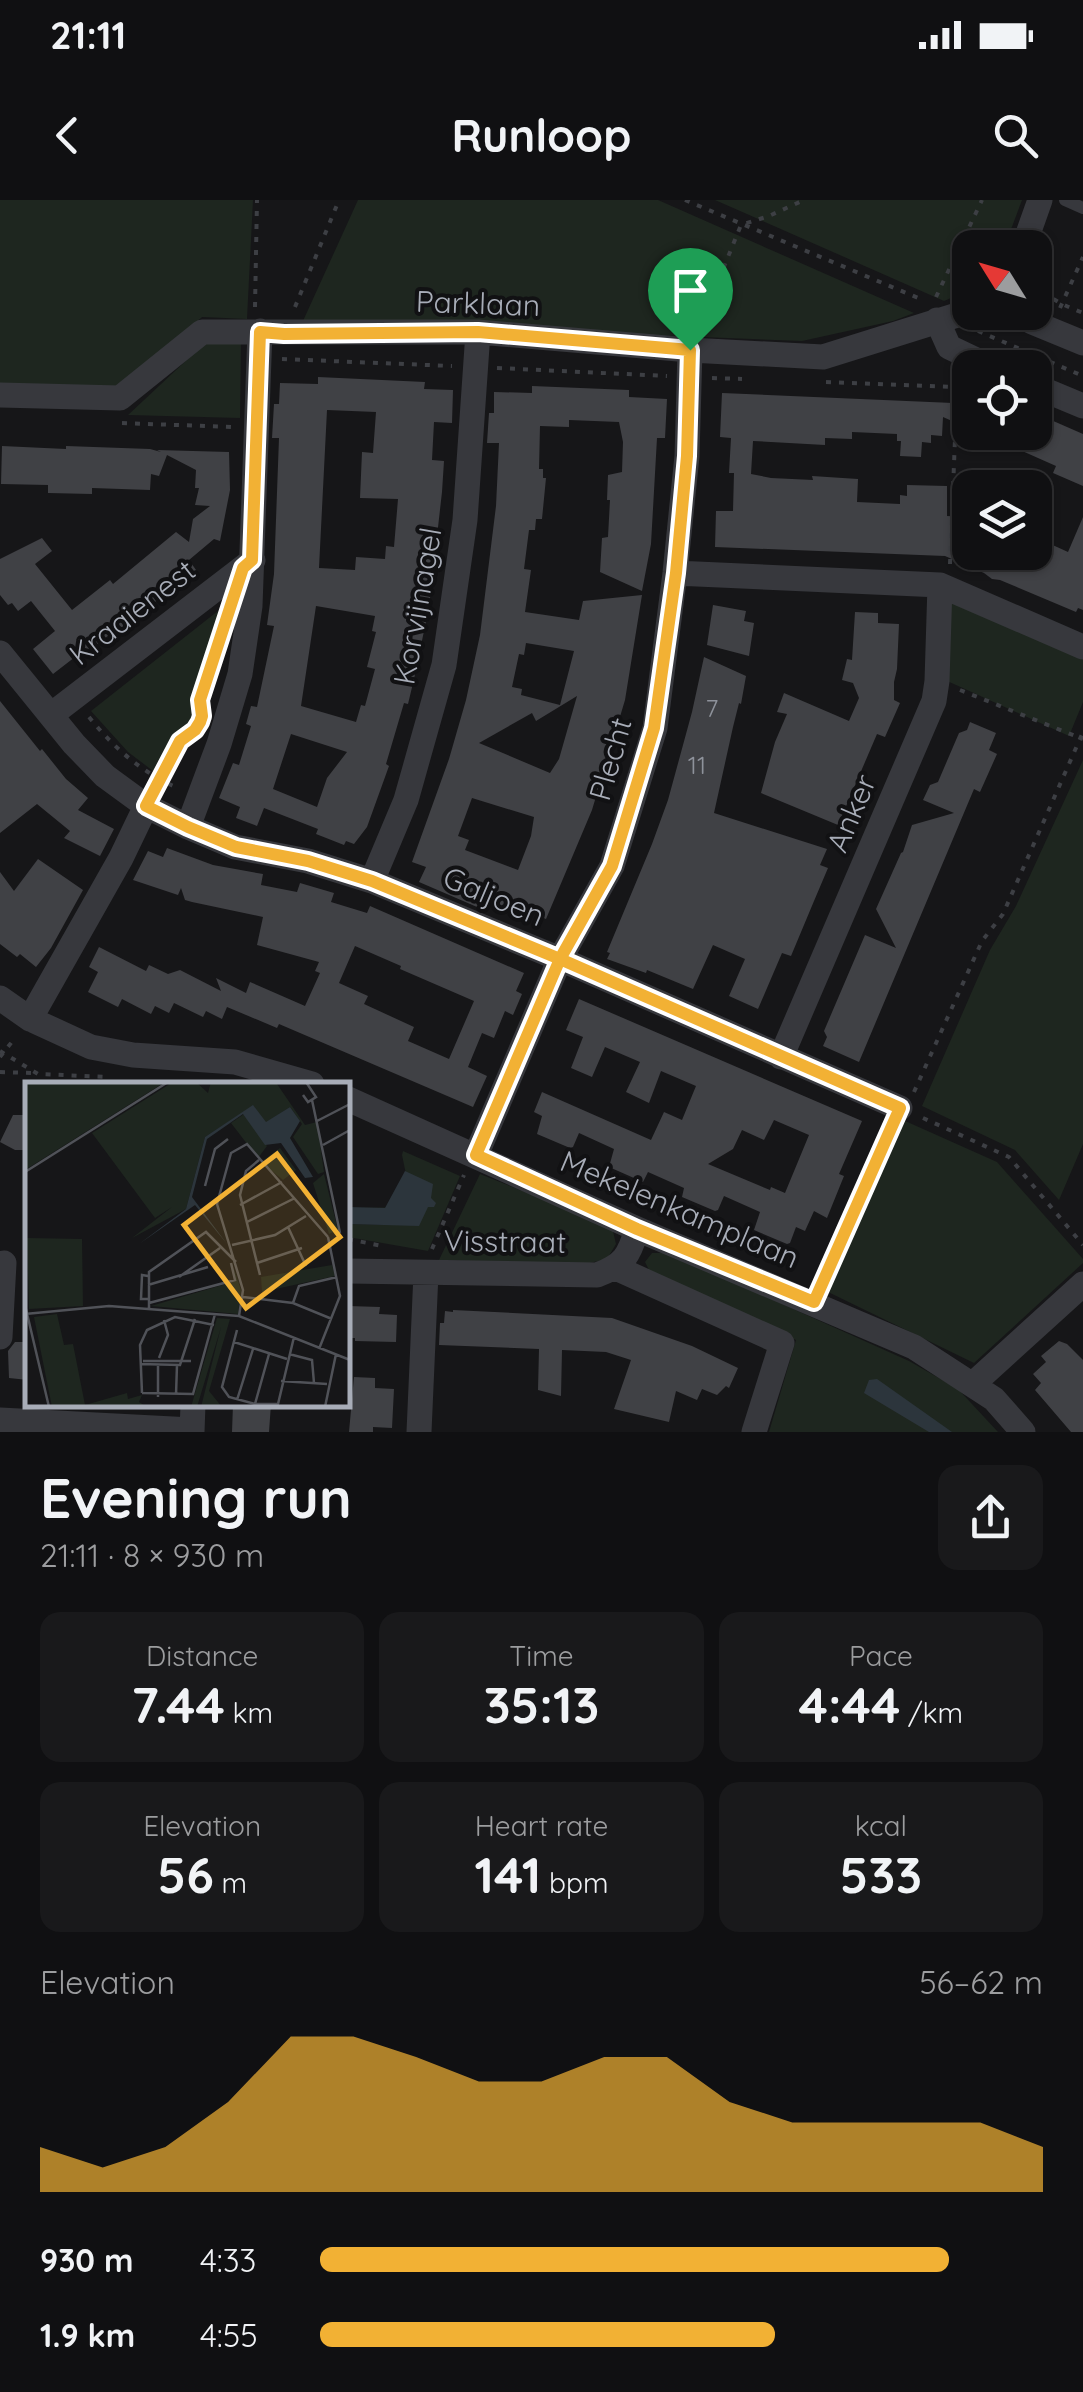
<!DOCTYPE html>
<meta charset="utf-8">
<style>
body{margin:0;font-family:Quicksand,sans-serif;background:#19191b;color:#f1f3f6;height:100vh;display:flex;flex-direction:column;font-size:38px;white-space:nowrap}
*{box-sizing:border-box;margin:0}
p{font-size:32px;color:#9c9d9f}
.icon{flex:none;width:55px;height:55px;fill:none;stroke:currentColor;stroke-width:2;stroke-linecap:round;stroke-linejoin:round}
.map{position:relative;height:1232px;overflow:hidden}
.side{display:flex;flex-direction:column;background:#101012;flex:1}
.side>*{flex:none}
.needle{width:65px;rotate:307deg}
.fabs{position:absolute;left:952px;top:30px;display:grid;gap:20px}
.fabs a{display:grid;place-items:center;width:100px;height:100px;border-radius:20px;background:#101012;box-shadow:0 2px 8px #0004,0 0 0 2px #303032;font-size:50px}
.pin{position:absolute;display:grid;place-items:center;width:85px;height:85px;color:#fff;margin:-102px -42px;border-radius:50% 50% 50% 0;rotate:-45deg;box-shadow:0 0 10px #0007}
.pin .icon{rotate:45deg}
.round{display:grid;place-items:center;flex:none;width:105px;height:105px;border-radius:20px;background:#19191b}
.summary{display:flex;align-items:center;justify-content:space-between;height:170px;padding:0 40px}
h1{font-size:55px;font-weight:700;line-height:75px}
.metrics{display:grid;grid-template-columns:repeat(3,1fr);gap:15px;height:170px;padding:10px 40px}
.metrics div{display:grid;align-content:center;border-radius:20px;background:#19191b;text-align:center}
.metrics b{font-size:50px;font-weight:700}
.metrics small{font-size:28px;font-weight:400}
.metrics p{font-size:28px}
.chart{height:280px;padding:20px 40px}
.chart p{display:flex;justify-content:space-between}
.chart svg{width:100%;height:180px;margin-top:10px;fill:#f2b134;opacity:.7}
ul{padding:0 40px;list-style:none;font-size:32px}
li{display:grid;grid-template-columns:160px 120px 1fr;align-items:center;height:75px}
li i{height:25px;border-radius:12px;background:#f2b134}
.status{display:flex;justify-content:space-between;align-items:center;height:70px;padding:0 50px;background:#101012;direction:ltr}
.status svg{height:28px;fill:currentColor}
header{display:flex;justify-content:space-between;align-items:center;height:130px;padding:0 40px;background:#101012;font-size:45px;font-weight:700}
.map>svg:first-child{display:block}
.green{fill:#1e261f}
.water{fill:#2c353c}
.building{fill:#404145;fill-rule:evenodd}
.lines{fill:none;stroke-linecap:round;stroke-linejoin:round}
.path{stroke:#3d3f44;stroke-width:4;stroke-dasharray:5 8;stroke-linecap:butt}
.lane{stroke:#37383d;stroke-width:12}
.street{stroke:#37383d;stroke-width:25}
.route-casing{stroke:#fff;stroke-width:20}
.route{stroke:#f2b134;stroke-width:12}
.labels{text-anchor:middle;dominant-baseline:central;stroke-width:8;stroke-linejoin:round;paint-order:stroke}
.number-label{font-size:25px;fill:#8e929b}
.street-label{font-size:30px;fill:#a8adb8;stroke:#111113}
.inset-road{fill:none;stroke:#505258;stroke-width:2.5}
.view{fill:#f2b134;fill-opacity:0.15;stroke:#f2b134;stroke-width:5}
.inset-edge{fill:none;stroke:#a8adb8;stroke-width:5}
</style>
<div class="status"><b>21:11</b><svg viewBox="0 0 49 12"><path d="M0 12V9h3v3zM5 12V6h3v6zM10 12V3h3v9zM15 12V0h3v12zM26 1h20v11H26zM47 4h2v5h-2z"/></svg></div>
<header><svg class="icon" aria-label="back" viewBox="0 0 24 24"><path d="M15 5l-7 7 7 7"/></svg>Runloop<svg class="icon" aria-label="search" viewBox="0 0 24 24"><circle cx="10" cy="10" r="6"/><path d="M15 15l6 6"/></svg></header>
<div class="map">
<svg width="1083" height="1232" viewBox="0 0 1083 1232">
<rect width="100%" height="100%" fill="#161618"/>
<!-- green -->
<path class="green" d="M 0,0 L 253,0 L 247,119 L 202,117 L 122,190 L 0,190 Z
M 358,0 L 658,0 L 914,113 L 893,121 L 802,141 L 303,121 Z
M 715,0 L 1022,0 L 1010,32 L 1001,47 L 970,48 L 970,84 L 958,95 L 944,101 Z
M 241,140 L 240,218 L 128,215 L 206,142 Z
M 950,398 L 1083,458 L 1083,502 L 1069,536 L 945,480 Z
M 228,403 L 227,412 L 195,502 L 195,520 L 191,528 L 179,536 L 162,572 L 157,574 L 128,552 L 91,511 Z
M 1083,560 L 1083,944 L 1059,1000 L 1015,950 L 922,906 L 990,750 L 1016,706 Z
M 903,920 L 997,962 L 1083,1059 L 1083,1063 L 974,1163 L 826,1091 Z
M 403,951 L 460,976 L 428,1051 L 348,1037 L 348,1024 L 385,1025 L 384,1008 L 348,1007 L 413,1008 L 402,955 Z
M 480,974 L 612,1027 L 616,1044 L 607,1059 L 581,1065 L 439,1060 Z
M 652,1053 L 668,1053 L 909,1161 L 958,1189 L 998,1232 L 769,1232 L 796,1140 L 652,1076 L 645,1062 Z"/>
<!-- water -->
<path class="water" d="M 405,971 L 433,984 L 431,998 L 436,1003 L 434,1007 L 428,1007 L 419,1026 L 348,1024 L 348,1007 L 385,1008 Z
M 877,1179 L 952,1232 L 929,1232 L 864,1193 L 869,1180 Z"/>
<!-- building -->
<path class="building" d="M 318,177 L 425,182 L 424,189 L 453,190 L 452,223 L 434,222 L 432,260 L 444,261 L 442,292 L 429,407 L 414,479 L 408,504 L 404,503 L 386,564 L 389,566 L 367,627 L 354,644 L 346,641 L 344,645 L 316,634 L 318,629 L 264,608 L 257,626 L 236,618 L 240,607 L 219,598 L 233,563 L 239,565 L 251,526 L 246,524 L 251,506 L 257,507 L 274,426 L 267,425 L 274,374 L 279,238 L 272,238 L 274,204 L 279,204 L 280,183 L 318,184 ZM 327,210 L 376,212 L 373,253 L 362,252 L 360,298 L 398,299 L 394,347 L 386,346 L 385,359 L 356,357 L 355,370 L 319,368 ZM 316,406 L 375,416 L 372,431 L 376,432 L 367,467 L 375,469 L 365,506 L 361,505 L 356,522 L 301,506 ZM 291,534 L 347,552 L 327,578 L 317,607 L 273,589 Z
M 532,186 L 629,190 L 629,197 L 667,199 L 665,238 L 657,238 L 651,344 L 642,391 L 600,372 L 602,338 L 608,337 L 610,300 L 607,300 L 608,275 L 622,272 L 623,242 L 619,222 L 569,220 L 569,227 L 540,226 L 539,269 L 543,269 L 543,278 L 546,278 L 542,319 L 536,319 L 535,330 L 529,330 L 524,369 L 531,370 L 525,412 L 579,420 L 583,401 L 642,395 L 625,500 L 592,610 L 546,719 L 530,712 L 526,721 L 486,704 L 484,710 L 419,682 L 426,667 L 412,662 L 449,559 L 466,500 L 480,435 L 496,306 L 499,243 L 487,243 L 489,213 L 494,213 L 494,192 L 532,193 ZM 526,443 L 574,451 L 560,505 L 521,495 L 522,489 L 512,487 L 519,454 L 524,455 ZM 577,496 L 559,559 L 550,573 L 479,543 L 532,513 L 536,521 ZM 472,598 L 534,617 L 531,636 L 518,670 L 465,650 L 469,640 L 458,636 Z
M 722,193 L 953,203 L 970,210 L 970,229 L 943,217 L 942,236 L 931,235 L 931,243 L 922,242 L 921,257 L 900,256 L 901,241 L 897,241 L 897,234 L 852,232 L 852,239 L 825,238 L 825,245 L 753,241 L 751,274 L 771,278 L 813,280 L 812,276 L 858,279 L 857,302 L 900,304 L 900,295 L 907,296 L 907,285 L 947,286 L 947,316 L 970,317 L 970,352 L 1035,352 L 1035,337 L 1068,352 L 1083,317 L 1083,410 L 1078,408 L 1076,412 L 1000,380 L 992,379 L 984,373 L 945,356 L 715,347 L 716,311 L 733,311 L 734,273 L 729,273 L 731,238 L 720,237 Z
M 1035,213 L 1083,234 L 1083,286 L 1053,273 L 1056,266 L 979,232 L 1035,232 Z
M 2,246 L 66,249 L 66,246 L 150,249 L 161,252 L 157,250 L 229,252 L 230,290 L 220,341 L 214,339 L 189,360 L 196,370 L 110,437 L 109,435 L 77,460 L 75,457 L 53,474 L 33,449 L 55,431 L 31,401 L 18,411 L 12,403 L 8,405 L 0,395 L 0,359 L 42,338 L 52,351 L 35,364 L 72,410 L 110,380 L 113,384 L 176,332 L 189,342 L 193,319 L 210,306 L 195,305 L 199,288 L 195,288 L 196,270 L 167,255 L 159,276 L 151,274 L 150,290 L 92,288 L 92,294 L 48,293 L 48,285 L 1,284 Z
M 713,405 L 746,411 L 744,421 L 754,423 L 749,456 L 707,445 Z
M 855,412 L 878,413 L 878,423 L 899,424 L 897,469 L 894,482 L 894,500 L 900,503 L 885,537 L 877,534 L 838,625 L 761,593 L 775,542 L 787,514 L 777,512 L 784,493 L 849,521 L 859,498 L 853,483 L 842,480 L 847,459 L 852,460 Z
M 704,457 L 746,476 L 741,504 L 739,503 L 733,527 L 714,613 L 827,649 L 820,665 L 828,668 L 814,701 L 791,756 L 782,753 L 758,809 L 729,796 L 745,759 L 713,745 L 693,789 L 647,770 L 646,773 L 607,759 L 610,753 L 607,752 L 652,644 L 668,600 L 692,512 Z
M 0,501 L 40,551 L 42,549 L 66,579 L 88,598 L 78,610 L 114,629 L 100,656 L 64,638 L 70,631 L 37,604 L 0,633 Z
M 970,522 L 996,533 L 989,550 L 997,554 L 980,592 L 974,589 L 859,862 L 823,846 L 827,837 L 824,831 L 865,735 L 896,748 L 876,709 L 901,653 L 903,652 L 912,625 L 954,613 L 923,600 L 930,585 L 938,582 L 959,533 L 967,530 Z
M 167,648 L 213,665 L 263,674 L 261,685 L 297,692 L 300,683 L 334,693 L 331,702 L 367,713 L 370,706 L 524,773 L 516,791 L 522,794 L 513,815 L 505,811 L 494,838 L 482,833 L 468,867 L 487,876 L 473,907 L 279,824 L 277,828 L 227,807 L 222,819 L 206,811 L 203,817 L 174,803 L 169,813 L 155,806 L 151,814 L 122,799 L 118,807 L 88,792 L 98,772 L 89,767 L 99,747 L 146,771 L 149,765 L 168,774 L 180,770 L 221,791 L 216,778 L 246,793 L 250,782 L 305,806 L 320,773 L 315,771 L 319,762 L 257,745 L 263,717 L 192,702 L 185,700 L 181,688 L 178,695 L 133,680 L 148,651 L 163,657 ZM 355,746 L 401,766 L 400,769 L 474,801 L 449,859 L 408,841 L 414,827 L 364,804 L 368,796 L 339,783 Z
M 38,659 L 83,690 L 51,748 L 36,767 L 20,754 L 17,757 L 0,744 L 0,672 L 14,691 Z
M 579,799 L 862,921 L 839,974 L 844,976 L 827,1018 L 814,1011 L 805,1031 L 796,1027 L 790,1043 L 787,1044 L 754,1030 L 760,1012 L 724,996 L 718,1010 L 715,1011 L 682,997 L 684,988 L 648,972 L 643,982 L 609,967 L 614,949 L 579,933 L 573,947 L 570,948 L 537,934 L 542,916 L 534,912 L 542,892 L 651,940 L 664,912 L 682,920 L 696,886 L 661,871 L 649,903 L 626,892 L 640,862 L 605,847 L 592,877 L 571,868 L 583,837 L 566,830 ZM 774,920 L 809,935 L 785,993 L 771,987 L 770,990 L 708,964 L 733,949 L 742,930 L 764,940 Z
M 13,915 L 28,915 L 28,950 L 15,950 L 0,942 Z
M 348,1106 L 380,1107 L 379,1114 L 397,1115 L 396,1142 L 355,1141 L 355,1138 L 348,1138 Z
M 453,1110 L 612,1118 L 692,1146 L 738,1168 L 729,1188 L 726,1186 L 717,1195 L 702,1189 L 697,1200 L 676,1191 L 669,1222 L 614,1209 L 631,1160 L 606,1152 L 562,1150 L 561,1196 L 538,1190 L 539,1149 L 439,1145 L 440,1123 L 444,1123 L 445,1111 L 453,1112 Z
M 1059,1141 L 1067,1144 L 1083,1160 L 1083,1232 L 1071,1232 L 1035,1190 L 1041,1183 L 1033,1174 L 1046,1162 L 1041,1156 Z
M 15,1142 L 28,1142 L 28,1180 L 9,1178 L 8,1151 Z
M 354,1177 L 375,1178 L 375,1188 L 394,1189 L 392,1228 L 373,1227 L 373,1232 L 349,1232 Z
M 233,1204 L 271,1204 L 269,1232 L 232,1232 Z"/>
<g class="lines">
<!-- path -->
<path class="path" d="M 685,0 L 923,100
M 1035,66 C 1039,97 1057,102 1083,113
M 936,97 L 982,0
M 255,107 L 257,0
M 295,107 L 339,0
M 1060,108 L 1083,57
M 699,128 L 741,25 L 769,16 L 804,0
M 978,131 L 1083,176
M 282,159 L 452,166
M 497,168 L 667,176
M 712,178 L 742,179
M 826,182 L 957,187
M 122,223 L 232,227
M 950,364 L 957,189
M 960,490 L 1083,539
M 202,514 L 200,499 L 219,442
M 89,517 C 113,547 142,573 178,588
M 158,584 L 180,541 L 200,523
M 0,851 L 38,874 L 109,877
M 0,857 L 15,838
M 0,872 L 34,873
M 914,892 L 982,741 L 1003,714 L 1083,532
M 923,918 L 1009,957 L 1083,1045
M 348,1039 L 382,1046
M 432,1049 L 464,975
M 822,1081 L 890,930"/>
<!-- lane -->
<path class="lane" d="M 1065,0 L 1083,8"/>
<!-- street -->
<path class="street" d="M 1023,48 L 1040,0
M 1025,112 L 1032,122 L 1083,143
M 937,120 L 949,147 L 993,168
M 1035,186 L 1083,206
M 0,195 L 120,198 L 202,132 L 478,132 L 690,150 L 823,157 L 970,111
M 675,373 L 940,385 L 1083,447
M 0,453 L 74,544 L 105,576 L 146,606 L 188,627 L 235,647 L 308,661 L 372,681 L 560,759 L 900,908
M 51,515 L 253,360
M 188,627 L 219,544 L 240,474 L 250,406 L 260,131
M 372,681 L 406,600 L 444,465 L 465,320 L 478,132
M 0,798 L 30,819 L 91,847 L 133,855 L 235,862 L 312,884
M 30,819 L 121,658 L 146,606
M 781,857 L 934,501 L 937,481 L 940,385
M 348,899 L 637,1029 L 914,1147 L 994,1199 L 1023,1232
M 476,955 L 560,759 L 612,666 L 655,528 L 675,373 L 687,256 L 690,150
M 616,1068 L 782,1143 L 754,1232
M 348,1071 L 597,1075 C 624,1065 629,1056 637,1029
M 0,1137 L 4,1063
M 973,1184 L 1083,1084
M 0,1220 L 192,1230
M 192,1232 L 193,1204
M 419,1232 L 426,1073"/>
</g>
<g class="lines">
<!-- route casing -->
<g class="route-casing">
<path id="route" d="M 690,150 L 478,132 L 284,134 L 260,132 L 252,360 L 243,368 L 200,500 L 202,516 L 200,522 L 195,530 L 180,541 L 146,606 L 188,627 L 236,647 L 308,661 L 372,681 L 560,759 L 476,955 L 637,1029 L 814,1102 L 900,908 L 560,759 L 612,666 L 654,528 L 676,373 L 687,256 L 690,150"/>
</g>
<!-- route -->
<use href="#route" class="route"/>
</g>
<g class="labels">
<!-- number labels -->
<g class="number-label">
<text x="712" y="507">7</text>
<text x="697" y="564">11</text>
</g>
<!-- street labels -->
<g class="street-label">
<text transform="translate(478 103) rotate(2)">Parklaan</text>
<text transform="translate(417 406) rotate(-80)">Korvijnagel</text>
<text transform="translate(132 412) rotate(-38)">Kraaienest</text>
<text transform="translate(610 559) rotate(-74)">Plecht</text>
<text transform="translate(851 613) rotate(-67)">Anker</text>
<text transform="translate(494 696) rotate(23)">Galjoen</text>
<text transform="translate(680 1009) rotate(23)">Mekelenkamplaan</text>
<text transform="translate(505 1041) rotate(1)">Visstraat</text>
</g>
</g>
<!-- overview -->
<g transform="translate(25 882)">
<rect width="325" height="325" fill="#161618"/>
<path d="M 0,0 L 140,0 L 0,88 ZM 148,0 L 171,0 L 183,11 L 186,0 L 252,2 L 280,43 L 292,40 L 299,90 L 293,92 L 268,55 L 277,42 L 265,25 L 241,41 L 228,24 L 180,55 L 161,127 L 107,156 L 147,125 L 130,136 L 67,51 ZM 219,32 L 242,64 L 233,76 L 206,41 ZM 255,66 L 271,88 L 258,98 L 236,80 ZM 299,92 L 313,148 L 304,152 L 288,101 ZM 2,156 L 57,157 L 58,224 L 4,227 ZM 307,183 L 310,194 L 237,210 L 236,195 ZM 208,184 L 216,208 L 213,232 L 126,224 L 211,199 ZM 32,232 L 39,263 L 48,262 L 60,323 L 102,311 L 103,317 L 117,313 L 114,320 L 122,325 L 27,325 L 9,235 ZM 192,236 L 205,237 L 184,309 L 197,325 L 176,325 L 196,245 L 172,325 L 166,325 Z" fill="#1e261f"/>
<path d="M 228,23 L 241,40 L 265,25 L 275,39 L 265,56 L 288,95 L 280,96 L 256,61 L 240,63 L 218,32 L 182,57 L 167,115 L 202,162 L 170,123 L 114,162 L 161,127 L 180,55 Z" fill="#2c353c"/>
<path class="inset-road" d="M 278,13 L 283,20 L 291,15 L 281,0M 287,18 L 315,151M 292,39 L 325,22M 298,63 L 325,48M 234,78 L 221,89 L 215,113 L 235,193M 0,90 L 143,0M 180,104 L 190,67 L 203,57M 215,123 L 257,100M 222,140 L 270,116M 263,145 L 281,184M 207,163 L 250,153 L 281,134M 232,181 L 277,166M 123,194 L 117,193 L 116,217 L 123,217M 154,195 L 195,166M 123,203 L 183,185M 218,215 L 268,221 L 307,237M 124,221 L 210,198 L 206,181M 268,221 L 274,204 L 312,195M 0,223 L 24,325M 124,226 L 124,190 L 181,150 L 211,180M 0,232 L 84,224 L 214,234 L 325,278M 214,234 L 218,208 L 192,122 L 206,71 L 222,62 L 303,155M 212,248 L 197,305 L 204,315 L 230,322 L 253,322 L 269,255M 209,260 L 262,277M 294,267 L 315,214 L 303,155M 264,272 L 287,278 L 289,301M 134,276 L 143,253 L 139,238M 118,279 L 166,279M 115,282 L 155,283 L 170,237M 256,299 L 302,302M 117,311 L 115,263 L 122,248 L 150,235 L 189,243M 117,311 L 168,312 L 190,232M 151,313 L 152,283M 133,315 L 133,282M 212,318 L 228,267M 230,322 L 244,272M 300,325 L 311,272"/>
<path class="view" d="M 252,72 L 315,155 L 221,226 L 159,143 Z"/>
<rect width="325" height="325" class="inset-edge"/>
</g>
</svg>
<div class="fabs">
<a><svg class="needle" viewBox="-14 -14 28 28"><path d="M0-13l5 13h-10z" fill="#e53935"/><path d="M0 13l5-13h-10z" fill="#9c9d9f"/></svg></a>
<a><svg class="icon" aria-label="locate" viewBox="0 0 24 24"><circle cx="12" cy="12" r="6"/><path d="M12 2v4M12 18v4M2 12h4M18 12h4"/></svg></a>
<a><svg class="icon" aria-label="layers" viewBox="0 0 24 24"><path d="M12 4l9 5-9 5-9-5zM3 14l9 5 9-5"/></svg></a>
</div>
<div class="pin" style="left:690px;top:150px;background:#1e9e55"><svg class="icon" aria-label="arrive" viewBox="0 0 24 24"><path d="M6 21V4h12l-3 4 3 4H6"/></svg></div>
</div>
<section class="side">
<div class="summary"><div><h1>Evening run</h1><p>21:11 · 8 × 930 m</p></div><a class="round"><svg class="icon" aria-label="share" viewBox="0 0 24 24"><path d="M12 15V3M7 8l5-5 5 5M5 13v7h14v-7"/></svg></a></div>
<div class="metrics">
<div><p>Distance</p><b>7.44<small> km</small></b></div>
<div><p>Time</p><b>35:13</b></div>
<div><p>Pace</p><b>4:44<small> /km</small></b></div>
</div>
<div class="metrics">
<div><p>Elevation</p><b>56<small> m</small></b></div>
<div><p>Heart rate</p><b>141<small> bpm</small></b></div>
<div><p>kcal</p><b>533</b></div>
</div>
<div class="chart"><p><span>Elevation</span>56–62 m</p>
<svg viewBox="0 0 160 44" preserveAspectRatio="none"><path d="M0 44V33L10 38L20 33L30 22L40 6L50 6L60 11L70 17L80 17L90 11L100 11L110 22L120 27L130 27L140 27L150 27L160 33V44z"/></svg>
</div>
<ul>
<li><b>930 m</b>4:33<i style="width:87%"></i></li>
<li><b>1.9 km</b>4:55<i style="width:63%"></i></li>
</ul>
</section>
